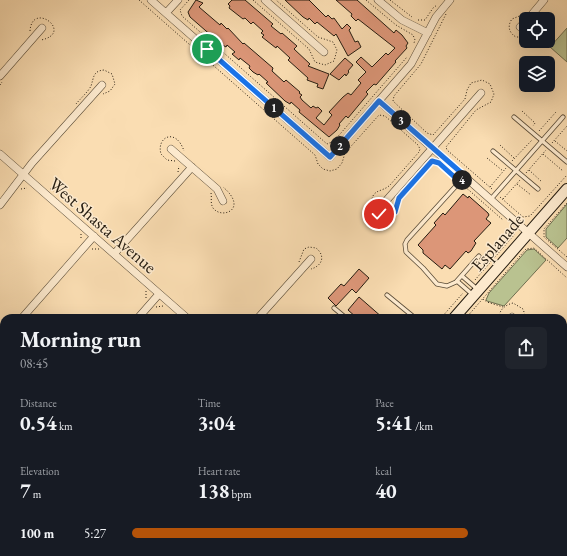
<!DOCTYPE html>
<style>
body{margin:0;font-family:"EB Garamond",serif;background:#20242c;color:#f1f3f6;height:100vh;display:flex;flex-direction:column;font-size:15px;white-space:nowrap}
*{box-sizing:border-box;margin:0}
p{font-size:13px;color:#9ea1a6}
.icon{flex:none;width:22px;height:22px;fill:none;stroke:currentColor;stroke-width:2;stroke-linecap:round;stroke-linejoin:round}
.map{position:relative;flex:1;overflow:hidden}
.panel{position:absolute;left:0px;top:314px;width:567px;height:242px;display:flex;flex-direction:column;background:#171b24;border-radius:12px 12px 0 0;box-shadow:0 4px 16px #0002}
.panel>*{flex:none}
.fabs{position:absolute;left:519px;top:12px;display:grid;gap:8px}
.fabs a{display:grid;place-items:center;width:36px;height:36px;border-radius:6px;background:#171b24;box-shadow:0 4px 16px #0002;font-size:20px}
.pin{position:absolute;display:grid;place-items:center;width:34px;height:34px;color:#fff;margin:-17px;border:2px solid #fff;border-radius:50%;box-shadow:0 1px 4px #0007}
.km{position:absolute;width:20px;height:20px;margin:-10px;border-radius:50%;background:#222;color:#fff;font-size:11px;line-height:20px;text-align:center}
.round{display:grid;place-items:center;flex:none;width:42px;height:42px;border-radius:6px;background:#20242c}
.head{display:flex;align-items:center;justify-content:space-between;height:68px;padding:0 20px}
h1{font-size:22px;font-weight:700;line-height:30px}
.stats{display:grid;grid-template-columns:repeat(3,1fr);gap:6px;height:68px;padding:4px 20px}
.stats div{display:grid;align-content:center}
.stats b{font-size:20px;font-weight:700}
.stats small{font-size:11px;font-weight:400}
.stats p{font-size:11px}
ul{padding:0 20px;list-style:none;font-size:13px}
li{display:grid;grid-template-columns:64px 48px 1fr;align-items:center;height:30px}
li i{height:10px;border-radius:5px;background:#b45309}
.map>svg:first-child{display:block}
.green{fill:#b9c290;stroke:#6f6f50}
.building{fill:#dc9678;stroke:#251c10}
.lines{fill:none;stroke-linecap:round;stroke-linejoin:round}
.lane-casing{stroke:#5a4c38;stroke-width:5}
.street-casing{stroke:#5a4c38;stroke-width:8}
.secondary-casing{stroke:#251c10;stroke-width:12}
.path{stroke:#251c10;stroke-width:1;stroke-dasharray:1 2;stroke-linecap:butt}
.lane{stroke:#fce9cd;stroke-width:3.5}
.street{stroke:#fce9cd;stroke-width:7}
.secondary{stroke:#fce9cd;stroke-width:10}
.route-casing{stroke:#fff;stroke-width:8}
.route{stroke:#1a73e8;stroke-width:5}
.labels{text-anchor:middle;dominant-baseline:central;stroke-width:3;stroke-linejoin:round;paint-order:stroke}
.street-label{font-size:18px;fill:#251c10;stroke:#fce9cd}
</style>
<div class="map">
<svg width="567" height="556" viewBox="0 0 567 556">
<rect width="100%" height="100%" fill="#faddb2"/>
<filter id="stains"><feTurbulence type="fractalNoise" baseFrequency=".005" numOctaves="4"/><feColorMatrix values="0 0 0 0 .2 0 0 0 0 .09 0 0 0 0 .02 0 0 0 .5 -.17"/></filter>
<radialGradient id="worn" r=".72"><stop offset=".6" stop-color="#630" stop-opacity="0"/><stop offset="1" stop-color="#630" stop-opacity=".3"/></radialGradient>
<!-- green -->
<path class="green" d="M 567,28 L 567,62 L 550,47 Z
M 567,204 L 567,238 L 558,248 L 546,237 L 546,229 Z
M 534,249 L 546,260 L 504,306 L 487,301 L 486,300 L 489,293 L 527,250 Z"/>
<!-- building -->
<path class="building" d="M 196,0 L 203,3 L 199,7 L 220,25 L 221,23 L 227,29 L 228,28 L 243,44 L 244,43 L 273,68 L 272,71 L 284,82 L 286,80 L 300,92 L 299,93 L 302,95 L 300,97 L 302,100 L 311,108 L 313,106 L 316,108 L 318,107 L 322,111 L 316,118 L 324,125 L 332,115 L 329,112 L 343,97 L 348,93 L 351,95 L 361,83 L 358,80 L 366,72 L 356,62 L 361,57 L 372,67 L 386,53 L 388,55 L 395,48 L 358,19 L 356,21 L 351,16 L 352,14 L 336,0 L 357,0 L 394,33 L 396,30 L 402,35 L 408,43 L 406,46 L 407,48 L 395,61 L 396,62 L 376,85 L 374,84 L 366,92 L 368,94 L 348,118 L 346,116 L 339,124 L 340,125 L 337,130 L 329,137 L 299,112 L 300,110 L 291,102 L 290,104 L 285,101 L 266,83 L 268,82 L 259,74 L 258,75 L 253,72 L 249,68 L 250,66 L 240,58 L 239,60 L 232,54 L 235,52 L 227,45 L 226,47 L 221,44 L 190,17 L 188,12 Z
M 232,0 L 245,0 L 273,24 L 271,26 L 281,34 L 282,33 L 297,46 L 294,49 L 310,64 L 308,66 L 329,74 L 323,89 L 317,87 L 318,84 L 307,80 L 308,78 L 288,60 L 290,58 L 277,46 L 276,48 L 262,37 L 264,35 L 261,33 L 263,31 L 253,22 L 251,24 L 245,18 L 243,19 L 229,8 L 230,6 L 228,4 Z
M 285,0 L 309,0 L 326,17 L 328,15 L 332,19 L 334,18 L 342,29 L 347,24 L 351,28 L 349,30 L 355,42 L 358,41 L 361,47 L 348,56 L 336,34 L 334,36 L 317,22 L 315,24 L 309,18 L 308,20 L 303,17 Z
M 345,58 L 353,65 L 348,71 L 349,72 L 346,76 L 345,74 L 339,80 L 330,74 Z
M 463,194 L 468,198 L 469,196 L 471,198 L 488,213 L 489,215 L 486,219 L 491,223 L 474,241 L 476,243 L 471,251 L 468,253 L 466,251 L 450,269 L 445,265 L 442,269 L 423,253 L 423,250 L 418,245 L 436,225 L 434,223 L 443,213 L 445,215 Z
M 359,269 L 369,278 L 356,293 L 352,289 L 336,306 L 328,298 L 341,284 L 344,286 Z
M 359,297 L 383,318 L 357,318 L 348,310 Z"/>
<g class="lines">
<!-- lane casing -->
<g class="lane-casing">
<path id="lane" d="M 514,117 L 567,162
M 493,151 L 538,189
M 465,176 L 407,240 L 405,244 L 406,252 L 423,268 L 437,284 L 447,286 L 456,282 L 479,256
M 491,199 L 563,117
M 462,276 L 477,289
M 457,281 L 473,295
M 387,295 L 415,318
M 334,308 L 346,318
M 0,435 L 4,438
M 294,552 L 299,556
M 410,556 L 414,552
M 429,556 L 432,552"/>
</g>
<!-- street casing -->
<g class="street-casing">
<path id="street" d="M 151,0 L 330,157 L 411,64 L 436,17 L 450,0
M 265,0 L 324,52
M 378,0 L 402,20 L 428,33
M 166,13 L 178,0
M 528,19 L 544,0
M 520,27 L 526,21
M 0,76 L 42,28
M 379,101 L 567,267
M 171,149 L 217,189 L 223,201
M 0,154 L 187,318
M 385,202 L 481,93
M 0,205 L 32,163 L 102,85
M 114,254 L 192,167
M 512,317 L 513,318
M 22,318 L 94,236
M 138,318 L 159,294
M 258,318 L 311,259
M 563,349 L 567,345
M 563,361 L 567,365
M 563,439 L 564,440
M 0,455 L 4,451
M 115,552 L 119,556
M 452,552 L 457,556
M 471,556 L 474,552
M 561,556 L 567,549"/>
</g>
<!-- secondary casing -->
<g class="secondary-casing">
<path id="secondary" d="M 454,318 L 567,189
M 244,556 L 248,552"/>
</g>
<!-- path -->
<path class="path" d="M 139,0 L 315,155 L 318,164 L 323,169 L 330,171 L 337,169 L 342,163 L 345,153 L 379,115 L 385,116 L 418,145 L 420,149 L 419,152 L 390,185 C 382,193 370,188 372,206 L 379,214 L 389,215 L 395,212 L 399,198 L 431,162 L 438,163
M 189,0 L 180,10 L 182,16 L 327,144 L 334,141 L 407,57
M 253,0 L 309,49 L 315,62 L 325,65 L 334,61 L 337,50 L 333,42 L 318,37 L 276,0
M 366,0 L 396,25 L 413,35 L 415,40 L 414,43
M 390,0 L 412,17
M 446,14 L 421,64 L 394,96 L 393,101 L 427,133 L 433,135 L 465,99 L 467,90 L 471,83 L 482,80 L 490,84 L 494,94 L 491,102 L 476,110 L 446,147 L 447,150 L 492,189
M 522,15 L 512,19 C 507,26 509,33 516,37 L 526,37
M 418,20 L 425,20 L 433,8 L 437,5
M 30,31 C 32,0 75,33 41,40
M 0,85 L 2,82
M 76,104 C 80,99 88,92 91,86 C 94,77 93,71 104,70 L 112,74 L 115,84 L 110,91 L 103,94
M 522,111 L 535,123 L 533,126
M 539,131 L 556,112
M 555,141 L 567,151
M 552,143 L 567,126
M 500,145 L 514,158
M 543,154 L 563,171
M 487,158 L 503,171
M 175,161 L 167,160 L 161,154 C 156,137 176,127 184,151
M 512,161 L 532,140
M 442,166 L 456,179
M 529,170 L 542,182
M 178,172 L 179,166
M 526,173 L 546,150
M 517,184 L 531,195
M 463,185 L 503,220
M 490,187 L 506,168
M 21,189 L 27,188
M 50,189 L 53,189 L 54,192
M 211,193 C 212,198 210,203 213,208 C 222,220 249,209 223,187
M 500,197 L 523,217 L 530,216 L 567,175
M 503,199 L 520,180
M 567,203 L 544,229 L 544,237 L 567,257
M 81,234 L 81,240
M 92,249 L 99,249
M 127,256 L 127,250
M 299,262 L 304,249 L 309,247 L 316,248 C 326,256 322,266 311,269
M 475,280 L 514,235 L 513,228
M 146,291 L 146,298
M 483,299 L 487,302 L 503,307
M 156,307 L 163,306
M 193,316 L 196,318
M 441,318 L 463,293
M 466,318 L 526,249 L 534,248 L 567,278
M 499,318 C 499,310 505,305 513,303 L 523,309 L 526,318
M 0,327 L 4,325
M 563,338 L 567,334
M 0,345 L 4,347
M 104,552 L 108,556
M 125,552 L 130,556
M 443,552 L 446,554
M 232,556 L 235,552
M 257,556 L 260,552
M 422,556 L 425,552"/>
<!-- lane -->
<use href="#lane" class="lane"/>
<!-- street -->
<use href="#street" class="street"/>
<!-- secondary -->
<use href="#secondary" class="secondary"/>
</g>
<g class="lines">
<!-- route casing -->
<g class="route-casing">
<path id="route" d="M 207,49 L 330,157 L 379,101 L 465,176 L 460,182 L 439,163 L 432,161 L 399,198 L 395,212 L 387,215 L 379,214"/>
</g>
<!-- route -->
<use href="#route" class="route"/>
</g>
<g class="labels">
<!-- street labels -->
<g class="street-label">
<text transform="translate(103 225) rotate(41)">West Shasta Avenue</text>
<text transform="translate(497 242) rotate(-49)">Esplanade</text>
</g>
</g>
<rect width="100%" height="100%" filter="url(#stains)"/>
<rect width="100%" height="100%" fill="url(#worn)"/>
</svg>
<div class="fabs">
<a><svg class="icon" aria-label="locate" viewBox="0 0 24 24"><circle cx="12" cy="12" r="6"/><path d="M12 2v4M12 18v4M2 12h4M18 12h4"/></svg></a>
<a><svg class="icon" aria-label="layers" viewBox="0 0 24 24"><path d="M12 4l9 5-9 5-9-5zM3 14l9 5 9-5"/></svg></a>
</div>
<div class="pin" style="left:207px;top:49px;background:#1e9e55"><svg class="icon" aria-label="arrive" viewBox="0 0 24 24"><path d="M6 21V4h12l-3 4 3 4H6"/></svg></div>
<div class="pin" style="left:379px;top:214px;background:#d93025"><svg class="icon" aria-label="check" viewBox="0 0 24 24"><path d="M5 12l5 5 9-10"/></svg></div>
<b class="km" style="left:274px;top:108px">1</b>
<b class="km" style="left:340px;top:146px">2</b>
<b class="km" style="left:401px;top:120px">3</b>
<b class="km" style="left:462px;top:180px">4</b>
<section class="panel">
<div class="head"><div><h1>Morning run</h1><p>08:45</p></div><a class="round"><svg class="icon" aria-label="share" viewBox="0 0 24 24"><path d="M12 15V3M7 8l5-5 5 5M5 13v7h14v-7"/></svg></a></div>
<div class="stats">
<div><p>Distance</p><b>0.54<small> km</small></b></div>
<div><p>Time</p><b>3:04</b></div>
<div><p>Pace</p><b>5:41<small> /km</small></b></div>
</div>
<div class="stats">
<div><p>Elevation</p><b>7<small> m</small></b></div>
<div><p>Heart rate</p><b>138<small> bpm</small></b></div>
<div><p>kcal</p><b>40</b></div>
</div>
<ul>
<li><b>100 m</b>5:27<i style="width:81%"></i></li>
</ul>
</section>
</div>
